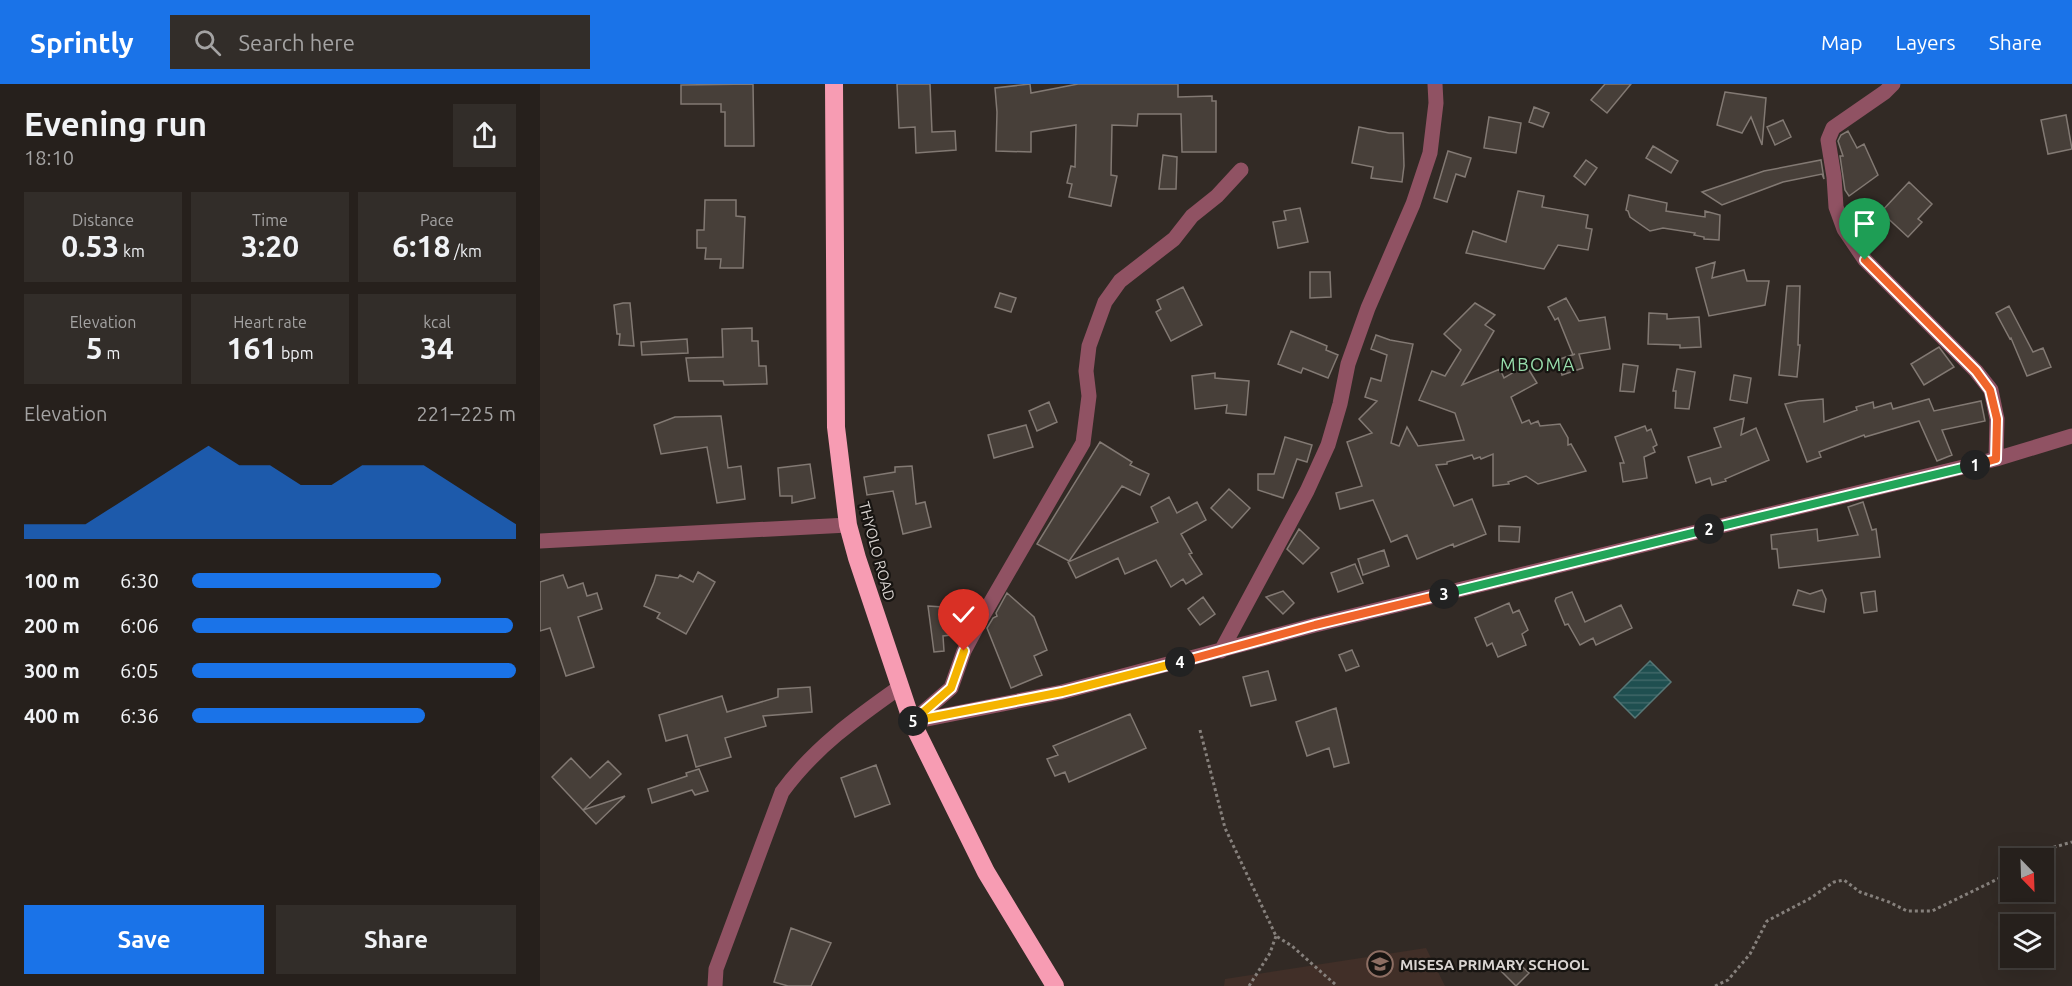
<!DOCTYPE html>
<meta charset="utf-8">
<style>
body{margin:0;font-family:Ubuntu,sans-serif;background:#322d29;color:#f1f3f6;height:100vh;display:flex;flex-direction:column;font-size:22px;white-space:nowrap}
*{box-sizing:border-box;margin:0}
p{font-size:20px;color:#a4a3a3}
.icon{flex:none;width:33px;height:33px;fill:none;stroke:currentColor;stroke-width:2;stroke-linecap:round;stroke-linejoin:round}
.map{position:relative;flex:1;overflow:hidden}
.panel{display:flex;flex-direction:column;background:#26201c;width:540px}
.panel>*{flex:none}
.needle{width:39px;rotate:157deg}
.controls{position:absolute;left:1460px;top:764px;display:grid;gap:12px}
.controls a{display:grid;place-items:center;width:54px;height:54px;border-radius:0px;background:#26201c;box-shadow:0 6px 24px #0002,0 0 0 2px #423e3b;font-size:30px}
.pin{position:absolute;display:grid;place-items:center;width:51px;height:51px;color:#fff;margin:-62px -26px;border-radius:50% 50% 50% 0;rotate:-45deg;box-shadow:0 0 6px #0007}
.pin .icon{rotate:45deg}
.km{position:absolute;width:30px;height:30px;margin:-15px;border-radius:50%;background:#222;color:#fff;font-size:16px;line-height:30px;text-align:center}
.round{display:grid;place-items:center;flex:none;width:63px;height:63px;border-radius:0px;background:#322d29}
.overview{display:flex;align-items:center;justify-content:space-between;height:102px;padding:0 24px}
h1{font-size:33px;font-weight:600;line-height:45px}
.stats{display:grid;grid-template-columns:repeat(3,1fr);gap:9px;height:102px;padding:6px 24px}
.stats div{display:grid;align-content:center;border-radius:0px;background:#322d29;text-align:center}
.stats b{font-size:30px;font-weight:600}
.stats small{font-size:16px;font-weight:400}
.stats p{font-size:16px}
.chart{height:168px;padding:12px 24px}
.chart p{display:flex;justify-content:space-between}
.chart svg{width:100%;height:108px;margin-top:6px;fill:#1a73e8;opacity:.7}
.primary-button{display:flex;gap:12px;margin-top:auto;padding:12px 24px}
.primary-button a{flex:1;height:69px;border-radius:0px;background:#1a73e8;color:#fff;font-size:24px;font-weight:600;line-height:69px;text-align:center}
.primary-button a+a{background:#322d29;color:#f1f3f6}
ul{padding:0 24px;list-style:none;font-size:20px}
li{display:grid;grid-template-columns:96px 72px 1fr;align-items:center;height:45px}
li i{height:15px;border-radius:8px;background:#1a73e8}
header{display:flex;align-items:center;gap:36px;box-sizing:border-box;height:84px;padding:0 30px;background:#1a73e8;color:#fff}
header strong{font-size:28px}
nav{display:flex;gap:33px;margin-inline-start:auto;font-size:21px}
.search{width:420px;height:54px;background:#322d29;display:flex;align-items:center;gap:15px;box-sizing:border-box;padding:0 21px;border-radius:0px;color:#a4a3a3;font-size:22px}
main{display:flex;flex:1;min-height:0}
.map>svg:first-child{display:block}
.education{fill:#412f28}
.water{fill:url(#water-rules);stroke:#577777;stroke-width:1.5}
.building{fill:#473f39;stroke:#827973;stroke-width:1.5}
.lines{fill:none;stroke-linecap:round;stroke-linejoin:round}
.path{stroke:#86807c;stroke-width:3;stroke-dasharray:3 3;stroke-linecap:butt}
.minor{stroke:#905263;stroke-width:15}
.highway{stroke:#f79cb3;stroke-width:18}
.split-1-casing{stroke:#fff;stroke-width:12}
.split-2-casing{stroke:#fff;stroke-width:12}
.split-3-casing{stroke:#fff;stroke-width:12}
.split-4-casing{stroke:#fff;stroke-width:12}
.split-5-casing{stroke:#fff;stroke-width:12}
.split-6-casing{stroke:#fff;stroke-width:12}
.split-1{stroke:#f0652b;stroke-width:8}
.split-2{stroke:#22a559;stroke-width:8}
.split-3{stroke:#22a559;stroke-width:8}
.split-4{stroke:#f0652b;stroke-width:8}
.split-5{stroke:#f5b400;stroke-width:8}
.split-6{stroke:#f5b400;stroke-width:8}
.labels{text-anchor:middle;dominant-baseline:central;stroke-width:4.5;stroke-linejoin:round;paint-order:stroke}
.street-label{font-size:15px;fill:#d9d4d1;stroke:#171411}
.poi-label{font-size:15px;font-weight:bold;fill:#d9d4d1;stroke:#171411;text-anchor:start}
.quarter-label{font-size:18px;letter-spacing:1.5px;fill:#97deac;stroke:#171411}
</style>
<header>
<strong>Sprintly</strong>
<div class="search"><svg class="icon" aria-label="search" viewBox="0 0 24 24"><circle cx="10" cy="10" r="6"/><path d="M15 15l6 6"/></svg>Search here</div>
<nav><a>Map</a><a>Layers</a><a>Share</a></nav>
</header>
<main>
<section class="panel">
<div class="overview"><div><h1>Evening run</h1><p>18:10</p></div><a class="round"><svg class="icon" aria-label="share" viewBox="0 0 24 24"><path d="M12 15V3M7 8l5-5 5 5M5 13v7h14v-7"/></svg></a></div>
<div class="stats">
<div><p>Distance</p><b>0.53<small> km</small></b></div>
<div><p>Time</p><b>3:20</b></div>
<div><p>Pace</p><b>6:18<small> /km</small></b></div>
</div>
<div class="stats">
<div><p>Elevation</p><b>5<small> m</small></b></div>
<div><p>Heart rate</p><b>161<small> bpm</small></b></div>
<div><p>kcal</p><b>34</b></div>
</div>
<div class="chart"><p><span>Elevation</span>221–225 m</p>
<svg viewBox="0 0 160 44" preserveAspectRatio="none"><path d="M0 44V38L10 38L20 38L30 30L40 22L50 14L60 6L70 14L80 14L90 22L100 22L110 14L120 14L130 14L140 22L150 30L160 38V44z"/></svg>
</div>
<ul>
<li><b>100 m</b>6:30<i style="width:77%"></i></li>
<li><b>200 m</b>6:06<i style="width:99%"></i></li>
<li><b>300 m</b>6:05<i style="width:100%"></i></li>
<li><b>400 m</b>6:36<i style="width:72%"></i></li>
</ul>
<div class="primary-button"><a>Save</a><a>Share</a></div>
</section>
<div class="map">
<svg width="1532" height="902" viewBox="0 0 1532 902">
<defs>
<pattern id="water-rules" width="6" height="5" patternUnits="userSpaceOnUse" patternTransform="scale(1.5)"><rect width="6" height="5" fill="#1f4f50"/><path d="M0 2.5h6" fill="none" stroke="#3f6768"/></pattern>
</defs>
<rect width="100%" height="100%" fill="#322a25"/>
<!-- education -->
<path class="education" d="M 886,864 L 905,902 L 684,902 L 685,895 Z"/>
<!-- water -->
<path class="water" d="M 1110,577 L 1131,598 L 1095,634 L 1074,613 Z"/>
<!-- building -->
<path class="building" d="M 213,0 L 214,62 L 185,62 L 185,28 L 181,28 L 181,20 L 141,20 L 141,1 Z
M 357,0 L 390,0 L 392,48 L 415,47 L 416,66 L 376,69 L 375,43 L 359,44 Z
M 490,0 L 491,9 L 538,0 L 638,0 L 638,13 L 672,12 L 672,17 L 676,17 L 676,68 L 642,68 L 641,30 L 598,30 L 597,42 L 572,41 L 571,91 L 577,92 L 571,122 L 529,113 L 532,100 L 527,99 L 531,82 L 535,83 L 536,41 L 491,48 L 491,68 L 456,67 L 457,28 L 455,4 Z
M 1065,0 L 1091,0 L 1067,29 L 1051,16 Z
M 1185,8 L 1226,14 L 1222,61 L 1211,33 L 1202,49 L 1177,41 Z
M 994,23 L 1009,29 L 1003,43 L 989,38 Z
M 1526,31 L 1532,65 L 1508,70 L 1501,36 Z
M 949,33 L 981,39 L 976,69 L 944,64 Z
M 1243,36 L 1251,53 L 1235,61 L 1227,43 Z
M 819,43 L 849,49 L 863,49 L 864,82 L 862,98 L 831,94 L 833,83 L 812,79 Z
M 1308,47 L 1317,64 L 1324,60 L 1338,91 L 1309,112 L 1305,106 L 1300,72 L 1303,72 L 1298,57 L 1301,51 Z
M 1113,62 L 1138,77 L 1131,89 L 1106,74 Z
M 908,67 L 931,74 L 925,93 L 916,90 L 907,118 L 894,114 Z
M 623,71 L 637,73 L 636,105 L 619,105 Z
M 1046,76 L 1057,84 L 1045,101 L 1034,92 Z
M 1281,76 L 1284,95 L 1282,90 L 1243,98 L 1182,121 L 1162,108 L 1224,87 Z
M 1369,98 L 1392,120 L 1378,135 L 1382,138 L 1368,153 L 1341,128 Z
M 978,107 L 1004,112 L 1002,123 L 1048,131 L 1046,144 L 1052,145 L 1048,166 L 1018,161 L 1004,185 L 926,169 L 933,147 L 966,158 Z
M 1089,111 L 1127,119 L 1126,127 L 1165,133 L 1165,127 L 1180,131 L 1179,156 L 1164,155 L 1164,153 L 1154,151 L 1155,149 L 1123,144 L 1110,147 L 1090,133 L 1088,127 L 1086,126 Z
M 165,116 L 196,116 L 196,132 L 205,133 L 203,184 L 180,184 L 181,175 L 165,175 L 166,164 L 157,164 L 157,146 L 164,146 Z
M 760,124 L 768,158 L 738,164 L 733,138 L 746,136 L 744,127 Z
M 1175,178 L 1172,194 L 1204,186 L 1207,197 L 1229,197 L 1225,221 L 1169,232 L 1156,184 Z
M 770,188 L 790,188 L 791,213 L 770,214 Z
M 1247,202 L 1260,202 L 1258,261 L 1260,261 L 1257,293 L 1239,291 Z
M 643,203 L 662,241 L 631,257 L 616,228 L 621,225 L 617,216 Z
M 460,209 L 476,214 L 471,228 L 455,223 Z
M 1026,214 L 1039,237 L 1065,233 L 1070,265 L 1039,270 L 1043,284 L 1022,291 L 1017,276 L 1035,270 L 1033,271 L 1018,234 L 1015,236 L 1008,223 Z
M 83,219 L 90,219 L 94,262 L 79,261 L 80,250 L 77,250 L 74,221 Z
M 935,219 L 955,231 L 945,241 L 954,247 L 922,301 L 960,285 L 964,294 L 986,281 L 997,299 L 971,313 L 982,339 L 989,336 L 991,340 L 998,337 L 1000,342 L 1020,340 L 1028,354 L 1028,361 L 1031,360 L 1046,387 L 998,400 L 986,392 L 968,398 L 969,400 L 953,402 L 953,370 L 941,375 L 940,373 L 934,375 L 932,371 L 907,378 L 907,380 L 896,381 L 914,422 L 932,415 L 946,450 L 914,463 L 913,460 L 877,475 L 867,451 L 851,458 L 833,416 L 800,425 L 796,409 L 822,402 L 807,358 L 832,349 L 819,335 L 837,317 L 825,313 L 831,294 L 841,297 L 847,271 L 831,265 L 836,251 L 850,256 L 873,260 L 851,359 L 859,362 L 867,343 L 878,362 L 924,356 L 915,329 L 879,316 L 892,287 L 905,292 L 921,266 L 904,250 Z
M 1469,222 L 1493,268 L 1503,264 L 1511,283 L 1487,292 L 1471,254 L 1470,255 L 1456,229 Z
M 1109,229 L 1127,230 L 1127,235 L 1159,233 L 1161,263 L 1140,264 L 1140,261 L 1108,260 Z
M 212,244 L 212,257 L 218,257 L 219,282 L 226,282 L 227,300 L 184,301 L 183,297 L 149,297 L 146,274 L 183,273 L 182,245 Z
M 751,247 L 787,262 L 786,266 L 798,271 L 788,294 L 763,284 L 761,289 L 738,280 Z
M 147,255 L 148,269 L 102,271 L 101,258 Z
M 1399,263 L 1414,283 L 1384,301 L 1371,280 Z
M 1083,280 L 1098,282 L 1094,308 L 1080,307 Z
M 1137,285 L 1155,288 L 1149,325 L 1135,324 L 1136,307 L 1133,307 Z
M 675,289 L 675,294 L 709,297 L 706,331 L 686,329 L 687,321 L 655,325 L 652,292 Z
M 1194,291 L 1211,294 L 1207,319 L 1190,316 Z
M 1283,315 L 1284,338 L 1317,326 L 1316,323 L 1333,318 L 1334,324 L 1351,319 L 1353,325 L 1389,315 L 1394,327 L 1441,317 L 1445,337 L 1402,346 L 1412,371 L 1397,377 L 1379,337 L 1325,353 L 1324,351 L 1279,368 L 1281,373 L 1267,378 L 1245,320 L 1259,317 Z
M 509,318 L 517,338 L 497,347 L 489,327 Z
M 181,332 L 188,384 L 201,382 L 205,415 L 177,419 L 167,363 L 121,370 L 114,341 L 135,333 Z
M 1204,334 L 1201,351 L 1216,344 L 1229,376 L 1185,395 L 1186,397 L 1172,401 L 1170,394 L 1156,399 L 1148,373 L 1181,363 L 1174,344 Z
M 486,341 L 493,363 L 454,374 L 448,351 Z
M 1105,342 L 1107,347 L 1111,345 L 1117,361 L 1113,363 L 1115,368 L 1104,373 L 1107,394 L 1083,398 L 1080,379 L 1084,379 L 1075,353 Z
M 745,353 L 772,361 L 767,378 L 757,375 L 743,414 L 718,406 L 718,390 L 734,390 Z
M 560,358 L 592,378 L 590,381 L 609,390 L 600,411 L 582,402 L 529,477 L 497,460 Z
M 270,380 L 275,414 L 252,419 L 252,412 L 240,412 L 238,384 Z
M 372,382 L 376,420 L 385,418 L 391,443 L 363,450 L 353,407 L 327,411 L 324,393 L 355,388 L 355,383 Z
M 689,405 L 710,424 L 692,444 L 671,424 Z
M 629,413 L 637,429 L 657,418 L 666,436 L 641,450 L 652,469 L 649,470 L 662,490 L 646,500 L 643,495 L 631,503 L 616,476 L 585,490 L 578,474 L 536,494 L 528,478 L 618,438 L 611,423 Z
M 1323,418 L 1332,446 L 1336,445 L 1340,473 L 1239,484 L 1237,465 L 1232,465 L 1231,451 L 1277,445 L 1278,457 L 1318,451 L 1308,423 Z
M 959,442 L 980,443 L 979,458 L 959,457 Z
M 759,445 L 779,464 L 763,480 L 747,465 Z
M 844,466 L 849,482 L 823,491 L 818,475 Z
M 815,480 L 823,499 L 798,508 L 791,489 Z
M 158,488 L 175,498 L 146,550 L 117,534 L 120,529 L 104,522 L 114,498 L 116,491 L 138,494 L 140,491 L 153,498 Z
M 23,491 L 28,504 L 43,499 L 47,512 L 57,509 L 62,525 L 38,533 L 54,583 L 26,592 L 10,544 L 0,547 L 0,498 Z
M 1258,506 L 1270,510 L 1282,506 L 1286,515 L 1284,528 L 1253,521 Z
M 743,507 L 754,519 L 743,530 L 726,513 Z
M 1335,507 L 1337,527 L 1324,529 L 1321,509 Z
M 1032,508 L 1045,538 L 1081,521 L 1092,544 L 1056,561 L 1053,554 L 1040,561 L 1028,540 L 1025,541 L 1015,517 L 1016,514 Z
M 467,509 L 494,533 L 507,566 L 494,572 L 502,591 L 471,604 L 447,544 L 453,534 L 457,532 L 456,529 Z
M 663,513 L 675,530 L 660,541 L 648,525 Z
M 969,519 L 973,529 L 979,526 L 988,546 L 982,550 L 986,561 L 958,573 L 952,559 L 947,562 L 935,534 Z
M 388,522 L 403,523 L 403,537 L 409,536 L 411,551 L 403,552 L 404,567 L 394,568 Z
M 812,566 L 819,582 L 806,587 L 799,571 Z
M 728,587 L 736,616 L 711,622 L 703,593 Z
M 270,603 L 272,628 L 223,632 L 226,642 L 185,654 L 191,673 L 156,683 L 147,651 L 126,657 L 119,631 L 182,612 L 187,628 L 238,613 L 238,605 Z
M 796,624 L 809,679 L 794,683 L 789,664 L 767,672 L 756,638 Z
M 590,630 L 606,664 L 529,698 L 525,688 L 515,692 L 507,675 L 518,671 L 513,662 Z
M 31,674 L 50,694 L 68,677 L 81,690 L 43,726 L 85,712 L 56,740 L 12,693 Z
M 336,681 L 350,720 L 315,733 L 301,694 Z
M 159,685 L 168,707 L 155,711 L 152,706 L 112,719 L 108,705 L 147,692 L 146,689 Z
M 251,844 L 291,859 L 271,902 L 248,902 L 234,898 Z
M 974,875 L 989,889 L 976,902 L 962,888 Z"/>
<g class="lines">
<!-- path -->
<path class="path" d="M 660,646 L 685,744 L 736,852 L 752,862 L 797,902
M 1499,774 L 1511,764 L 1532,758
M 709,902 L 730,869 L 736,852
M 1175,902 L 1188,896 L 1210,870 L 1227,837 L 1269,815 L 1294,798 L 1304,796 L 1320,808 L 1349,818 L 1367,827 L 1392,827 L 1470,789"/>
<!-- minor -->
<path class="minor" d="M 1353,0 L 1345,8 L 1293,44 L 1288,56 L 1294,93 L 1296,123 L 1304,145 L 1325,176 L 1436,287 L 1451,306 L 1457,335 L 1456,375
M 0,457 L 308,441
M 681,567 L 767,407 L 788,361 L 800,320 L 808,280 L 828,224 L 873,120 L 890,69 L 896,19 L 895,0
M 372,638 L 522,608 L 775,541 L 1456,375 L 1532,352
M 372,638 L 411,604 L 424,567 L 441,535 L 543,359 L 549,312 L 546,287 L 549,262 L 565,218 L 580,197 L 634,155 L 652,132 L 677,112 L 701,86
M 175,902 L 176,885 L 242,708 C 274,664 316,634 360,603"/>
<!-- highway -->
<path class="highway" d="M 294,0 L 296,343 L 308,441 L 317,474 L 372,638 L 446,788 L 515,902"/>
</g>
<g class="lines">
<!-- split-1 casing -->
<g class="split-1-casing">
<path id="split-1" d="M 1325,176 L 1436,287 L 1450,306 L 1457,335 L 1456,375 L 1435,381"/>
</g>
<!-- split-2 casing -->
<g class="split-2-casing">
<path id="split-2" d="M 1169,445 L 1435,381"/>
</g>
<!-- split-3 casing -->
<g class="split-3-casing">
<path id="split-3" d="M 904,510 L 1169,445"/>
</g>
<!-- split-4 casing -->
<g class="split-4-casing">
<path id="split-4" d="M 640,578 L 775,541 L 904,510"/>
</g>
<!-- split-5 casing -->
<g class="split-5-casing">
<path id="split-5" d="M 373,637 L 522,608 L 640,578"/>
</g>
<!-- split-6 casing -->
<g class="split-6-casing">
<path id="split-6" d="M 373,637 L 411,604 L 424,567"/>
</g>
<!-- split-1 -->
<use href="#split-1" class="split-1"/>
<!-- split-2 -->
<use href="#split-2" class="split-2"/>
<!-- split-3 -->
<use href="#split-3" class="split-3"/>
<!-- split-4 -->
<use href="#split-4" class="split-4"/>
<!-- split-5 -->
<use href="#split-5" class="split-5"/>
<!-- split-6 -->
<use href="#split-6" class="split-6"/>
</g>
<!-- icons -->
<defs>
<g id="school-ring" transform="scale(1.35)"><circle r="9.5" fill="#171411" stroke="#8d6e63" stroke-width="1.5"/><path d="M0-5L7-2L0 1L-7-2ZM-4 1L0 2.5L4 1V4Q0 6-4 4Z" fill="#8d6e63"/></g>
</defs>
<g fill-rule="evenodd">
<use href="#school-ring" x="840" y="880"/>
</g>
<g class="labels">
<!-- street labels -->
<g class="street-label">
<text transform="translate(337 467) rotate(75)">THYOLO ROAD</text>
</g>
<!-- poi labels -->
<g class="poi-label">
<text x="860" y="880">MISESA PRIMARY SCHOOL</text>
</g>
<!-- quarter labels -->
<g class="quarter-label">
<text x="998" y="280">MBOMA</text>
</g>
</g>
</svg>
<div class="controls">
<a><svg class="needle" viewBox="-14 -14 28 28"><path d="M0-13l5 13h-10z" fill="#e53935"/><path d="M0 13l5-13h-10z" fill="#a4a3a3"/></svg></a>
<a><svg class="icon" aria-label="layers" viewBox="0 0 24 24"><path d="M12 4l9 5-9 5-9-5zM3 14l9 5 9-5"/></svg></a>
</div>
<div class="pin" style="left:1325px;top:176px;background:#1e9e55"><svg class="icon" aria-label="arrive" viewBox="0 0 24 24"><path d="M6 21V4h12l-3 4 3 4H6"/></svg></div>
<div class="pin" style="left:424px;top:567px;background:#d93025"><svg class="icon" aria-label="check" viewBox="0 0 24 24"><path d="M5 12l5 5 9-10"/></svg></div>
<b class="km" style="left:1435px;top:381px">1</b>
<b class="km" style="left:1169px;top:445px">2</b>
<b class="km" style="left:904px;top:510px">3</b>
<b class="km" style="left:640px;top:578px">4</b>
<b class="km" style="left:373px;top:637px">5</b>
</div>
</main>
